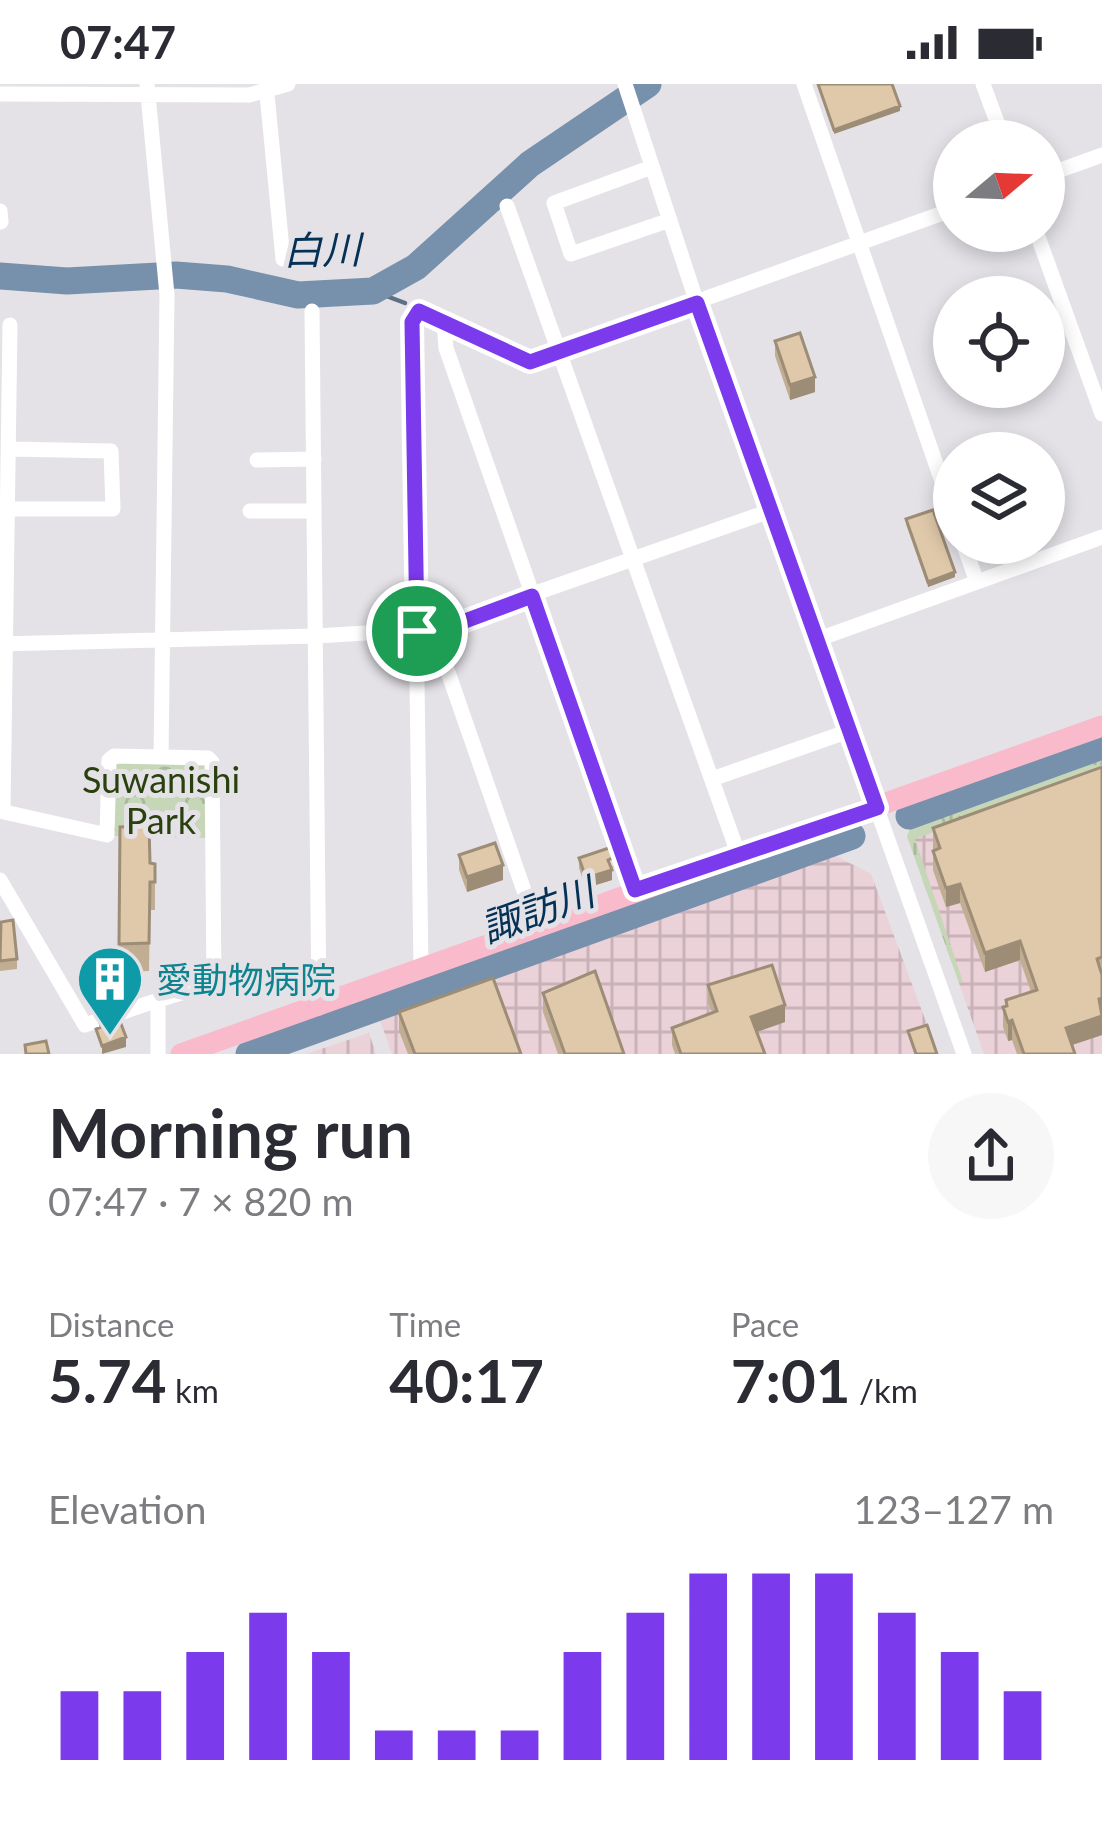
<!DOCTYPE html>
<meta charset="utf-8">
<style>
body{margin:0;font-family:Lato,"Noto Sans JP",sans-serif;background:#f7f7f7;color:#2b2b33;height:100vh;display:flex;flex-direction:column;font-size:45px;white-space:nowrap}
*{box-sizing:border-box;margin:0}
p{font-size:39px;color:#7c7c81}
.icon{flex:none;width:66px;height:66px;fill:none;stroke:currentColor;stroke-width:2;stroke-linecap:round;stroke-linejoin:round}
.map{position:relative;height:970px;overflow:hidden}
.panel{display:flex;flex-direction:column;background:#fff;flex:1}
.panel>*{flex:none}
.needle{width:78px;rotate:71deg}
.fabs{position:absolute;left:933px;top:36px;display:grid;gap:24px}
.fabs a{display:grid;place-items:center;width:132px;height:132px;border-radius:50%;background:#fff;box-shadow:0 6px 18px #0003;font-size:60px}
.pin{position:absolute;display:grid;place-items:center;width:102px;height:102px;color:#fff;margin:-51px;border:6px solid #fff;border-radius:50%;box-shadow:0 3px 12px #0007}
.round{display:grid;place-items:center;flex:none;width:126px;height:126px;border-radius:63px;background:#f7f7f7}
.summary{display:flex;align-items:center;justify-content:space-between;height:204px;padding:0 48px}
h1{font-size:66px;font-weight:700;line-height:90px}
.stats{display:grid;grid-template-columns:repeat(3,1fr);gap:18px;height:204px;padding:12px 48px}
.stats div{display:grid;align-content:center}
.stats b{font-size:60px;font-weight:700}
.stats small{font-size:33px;font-weight:400}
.stats p{font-size:33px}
.chart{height:336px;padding:24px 48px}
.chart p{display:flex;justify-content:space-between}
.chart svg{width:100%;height:216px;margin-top:12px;stroke:#7c3aed;stroke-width:6}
.status{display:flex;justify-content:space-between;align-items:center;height:84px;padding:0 60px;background:#fff;direction:ltr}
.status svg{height:33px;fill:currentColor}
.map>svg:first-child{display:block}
.industrial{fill:url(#industrial-grid)}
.grass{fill:url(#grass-tufts)}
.park{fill:url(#park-crowns)}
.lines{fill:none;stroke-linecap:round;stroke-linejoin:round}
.stream{stroke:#5e7083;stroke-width:4.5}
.river{stroke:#7791ac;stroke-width:27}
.minor{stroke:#fff;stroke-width:15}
.major{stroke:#f9bbcb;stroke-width:21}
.wall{fill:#c1ad92}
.shaded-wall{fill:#9d8d77}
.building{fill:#e0c9aa;stroke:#9d8d77;stroke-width:3}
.route-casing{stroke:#fff;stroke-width:24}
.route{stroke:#7c3aed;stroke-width:15}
.labels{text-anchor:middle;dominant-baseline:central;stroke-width:10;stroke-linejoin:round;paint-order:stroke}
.park-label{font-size:36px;fill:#2a410f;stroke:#e4e2e7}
.culture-label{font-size:36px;fill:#0d838f;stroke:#e4e2e7;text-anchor:start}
.water-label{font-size:39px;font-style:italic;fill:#053156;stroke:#e4e2e7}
</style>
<div class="status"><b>07:47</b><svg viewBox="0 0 49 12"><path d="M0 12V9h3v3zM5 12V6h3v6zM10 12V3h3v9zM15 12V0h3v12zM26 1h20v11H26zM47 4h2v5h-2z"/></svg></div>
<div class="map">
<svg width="1102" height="970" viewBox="0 0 1102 970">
<defs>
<pattern id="industrial-grid" width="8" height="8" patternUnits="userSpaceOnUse" patternTransform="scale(3)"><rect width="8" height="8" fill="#ebd1d8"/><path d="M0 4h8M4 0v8" fill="none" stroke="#c9b3b9"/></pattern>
<pattern id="grass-tufts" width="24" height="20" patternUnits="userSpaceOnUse" patternTransform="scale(3)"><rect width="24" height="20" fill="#c6d7b7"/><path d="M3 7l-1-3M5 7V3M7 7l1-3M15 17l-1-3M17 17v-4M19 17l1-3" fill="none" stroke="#aab89d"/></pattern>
<pattern id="park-crowns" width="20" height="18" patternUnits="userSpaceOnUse" patternTransform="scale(3)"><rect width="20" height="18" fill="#c6d7b7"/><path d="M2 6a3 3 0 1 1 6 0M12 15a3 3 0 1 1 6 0" fill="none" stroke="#aab89d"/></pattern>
</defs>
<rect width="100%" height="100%" fill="#e4e2e7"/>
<!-- industrial -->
<path class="industrial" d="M 1102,681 L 1102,970 L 984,970 L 907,752 Z
M 836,772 L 871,790 L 938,970 L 392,970 L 380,936 Z
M 369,949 L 376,970 L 306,970 Z"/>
<!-- grass -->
<path class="grass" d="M 1102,667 L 1102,686 L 915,755 L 963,898 L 959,899 L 907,752 L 914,735 Z"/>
<!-- park -->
<path class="park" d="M 121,677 L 204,677 L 209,684 L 208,754 L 113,752 L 114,683 Z"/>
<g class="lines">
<!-- stream -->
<path class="stream" d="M 373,207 L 405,219"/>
<!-- river -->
<path class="river" d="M 0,192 L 67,197 L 176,191 L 227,195 L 298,211 L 373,207 L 416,183 L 530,80 L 648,0
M 909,732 L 1102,662
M 249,970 L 852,752"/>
<!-- minor -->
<path class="minor" d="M 147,0 L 167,211 L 161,673 L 208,674 L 212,678 L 214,899 L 158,916 L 158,970
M 266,0 L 283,175
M 625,0 L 697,219 L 964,970
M 804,0 L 954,432
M 983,0 L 1004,57
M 0,10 L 249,11 L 288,0
M 652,83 L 554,119 L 571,170 L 670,136
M 1044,92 L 1102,71
M 507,122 L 739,772
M 0,127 L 1,138
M 1036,147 L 1102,330
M 312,227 L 319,924
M 444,238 L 446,264 L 636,806
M 1003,369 L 1023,362
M 257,376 L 314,375
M 9,425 L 113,425 L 111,367 L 10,365
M 250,427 L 314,427
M 963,459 L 977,498
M 433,545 L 537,844
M 816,556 L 1102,453
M 0,560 L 316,552 L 433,545 L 770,427
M 712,695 L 849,647
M 0,727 L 107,751 L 109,676 L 114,672 L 161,673
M 3,727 L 10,241
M 0,796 L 85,941 L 158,916
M 421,886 L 412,238 L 419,227 L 529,278 L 954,125"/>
<!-- major -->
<path class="major" d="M 181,970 L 1102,642"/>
</g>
<!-- wall -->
<path class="wall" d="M 775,257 L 815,308 L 790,316 L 775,272 Z
M 906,435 L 955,493 L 928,503 L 906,440 Z
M 1102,683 L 1102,951 L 1072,961 L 1075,970 L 1017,970 L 1012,956 L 1008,957 L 1003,943 L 1003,923 L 1006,922 L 1006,916 L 1031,908 L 1020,876 L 985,888 L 960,819 L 946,823 L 933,786 L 933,744 Z
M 120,743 L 150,779 L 155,780 L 155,826 L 150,826 L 149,887 L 119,888 Z
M 459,771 L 503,796 L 467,808 L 459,786 Z
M 579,774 L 615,783 L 611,784 L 612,796 L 586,804 L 579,784 Z
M 0,844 L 17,875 L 17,885 L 0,887 Z
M 708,901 L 785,938 L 757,948 L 765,970 L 675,970 L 672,961 L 672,944 L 712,929 L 708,918 Z
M 543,909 L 624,970 L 558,970 L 543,928 Z
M 399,928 L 521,970 L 408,970 L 399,947 Z"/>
<!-- shaded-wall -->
<path class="shaded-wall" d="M 900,22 L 900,27 L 834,50 L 834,46 Z
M 815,293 L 815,308 L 790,316 L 790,301 Z
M 955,488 L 955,493 L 928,503 L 928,498 Z
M 503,781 L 503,796 L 467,808 L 467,793 Z
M 612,786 L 612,796 L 586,804 L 586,794 Z
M 960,800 L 960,819 L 946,823 L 946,804 Z
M 1020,857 L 1020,876 L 985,888 L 985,869 Z
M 1102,914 L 1102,951 L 1066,963 L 1066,944 Z
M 785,921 L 785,938 L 751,950 L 751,933 Z
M 1012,936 L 1012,956 L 1008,957 L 1008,938 Z
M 126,953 L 126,963 L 102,970 L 102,962 Z"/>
<!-- building -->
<path class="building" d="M 818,0 L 892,0 L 900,22 L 834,46 Z
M 800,249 L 815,293 L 790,301 L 775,257 Z
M 933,426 L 955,488 L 928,498 L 906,435 Z
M 1102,683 L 1102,873 L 1097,875 L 1102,891 L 1102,914 L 1099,915 L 1102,932 L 1066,944 L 1075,970 L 1024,970 L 1012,936 L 1008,938 L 1003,923 L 1007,922 L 1006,916 L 1037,906 L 1020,857 L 985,869 L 960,800 L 946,804 L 933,767 L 940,764 L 933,744 Z
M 149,742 L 150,779 L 155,780 L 155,798 L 150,798 L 149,859 L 119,860 L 120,743 Z
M 495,759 L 503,781 L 467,793 L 459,771 Z
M 612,763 L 615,773 L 608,776 L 612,786 L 586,794 L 579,774 Z
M 13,836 L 17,875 L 0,877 L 1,838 Z
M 772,881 L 785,921 L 751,933 L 765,970 L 681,970 L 672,944 L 717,927 L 708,901 Z
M 595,887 L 624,970 L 565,970 L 543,909 Z
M 493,894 L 521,970 L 415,970 L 399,928 Z
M 118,932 L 126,953 L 102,962 L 96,945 L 101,943 L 100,939 Z
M 927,941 L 937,970 L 916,970 L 908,947 Z
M 46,957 L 49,970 L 26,970 L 25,961 Z"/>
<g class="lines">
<!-- route casing -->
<g class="route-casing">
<path id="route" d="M 697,219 L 877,724 L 635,806 L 532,512 L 465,537 L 417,547 L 412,238 L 419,227 L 530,278 Z"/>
</g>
<!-- route -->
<use href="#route" class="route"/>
</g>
<!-- icons -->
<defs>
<g id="building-pin" transform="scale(3.45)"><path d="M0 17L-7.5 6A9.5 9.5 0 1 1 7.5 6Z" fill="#0f9aa8" stroke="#e4e2e7"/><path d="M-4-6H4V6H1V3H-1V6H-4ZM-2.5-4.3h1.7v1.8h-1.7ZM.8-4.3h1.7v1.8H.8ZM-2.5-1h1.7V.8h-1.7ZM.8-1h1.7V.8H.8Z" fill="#fff"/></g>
</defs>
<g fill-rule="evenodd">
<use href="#building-pin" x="110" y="895"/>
</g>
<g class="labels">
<!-- park labels -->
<g class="park-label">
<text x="161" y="695">Suwanishi<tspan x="161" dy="41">Park</tspan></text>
</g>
<!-- culture labels -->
<g class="culture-label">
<text x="156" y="895">愛動物病院</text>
</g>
<!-- water labels -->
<g class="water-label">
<text transform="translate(322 165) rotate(-1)">白川</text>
<text transform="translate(537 825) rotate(-20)">諏訪川</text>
</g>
</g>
</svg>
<div class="fabs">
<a><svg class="needle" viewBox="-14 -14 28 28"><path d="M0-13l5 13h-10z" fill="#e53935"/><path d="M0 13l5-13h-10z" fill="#7c7c81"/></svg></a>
<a><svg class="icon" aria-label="locate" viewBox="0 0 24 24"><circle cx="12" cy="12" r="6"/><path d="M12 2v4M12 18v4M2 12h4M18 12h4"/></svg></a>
<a><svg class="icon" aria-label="layers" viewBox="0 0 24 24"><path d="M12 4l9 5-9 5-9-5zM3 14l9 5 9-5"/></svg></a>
</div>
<div class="pin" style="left:417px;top:547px;background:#1e9e55"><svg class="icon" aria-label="arrive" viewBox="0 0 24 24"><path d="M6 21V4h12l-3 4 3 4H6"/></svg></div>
</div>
<section class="panel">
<div class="summary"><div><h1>Morning run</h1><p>07:47 · 7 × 820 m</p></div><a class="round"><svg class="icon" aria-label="share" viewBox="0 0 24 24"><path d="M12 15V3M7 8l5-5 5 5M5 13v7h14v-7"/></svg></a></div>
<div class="stats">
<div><p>Distance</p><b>5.74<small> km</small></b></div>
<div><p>Time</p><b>40:17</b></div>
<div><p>Pace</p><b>7:01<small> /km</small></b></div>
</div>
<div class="chart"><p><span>Elevation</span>123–127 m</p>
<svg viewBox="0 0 160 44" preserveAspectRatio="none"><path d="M5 44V30M15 44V30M25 44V22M35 44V14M45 44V22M55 44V38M65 44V38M75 44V38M85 44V22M95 44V14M105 44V6M115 44V6M125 44V6M135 44V14M145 44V22M155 44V30"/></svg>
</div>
</section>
